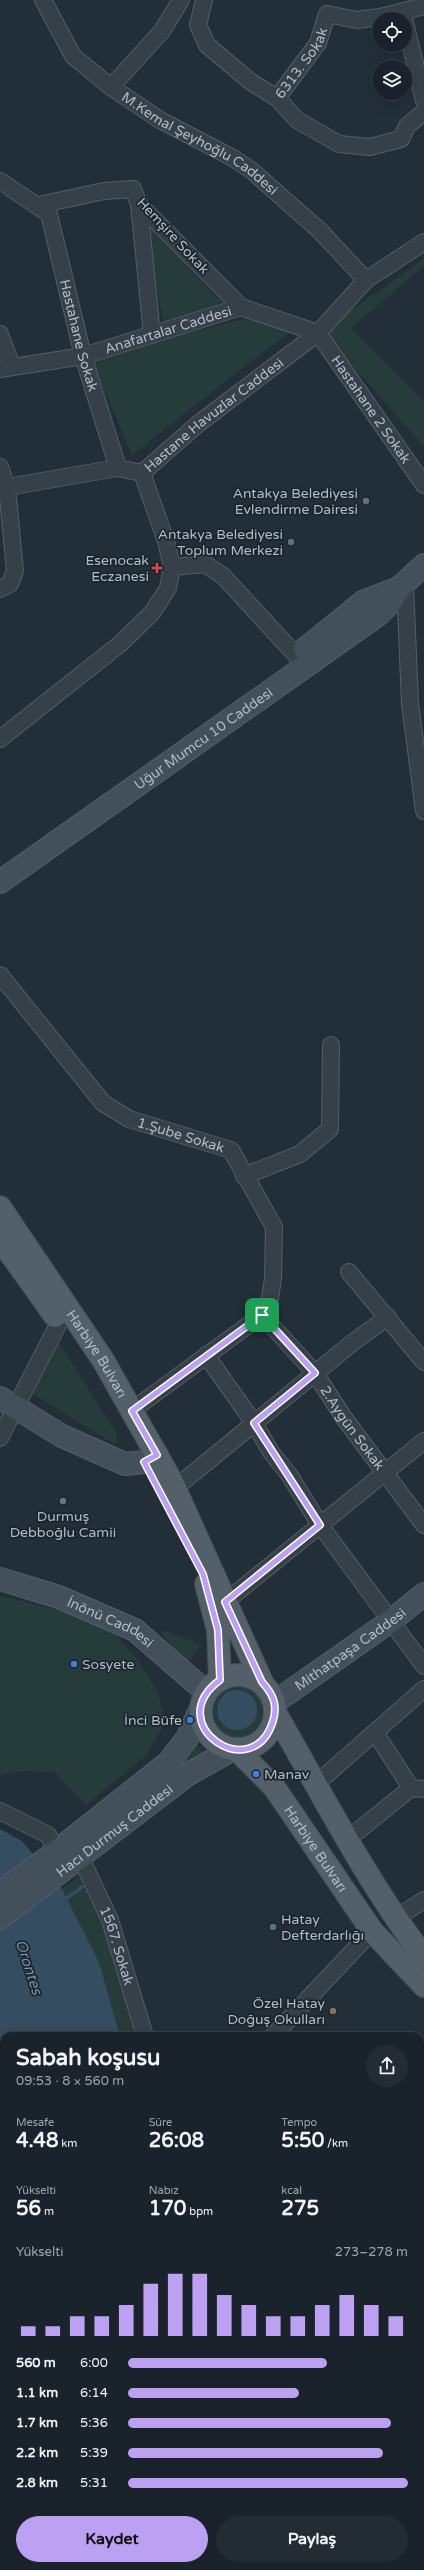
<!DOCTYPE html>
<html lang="tr">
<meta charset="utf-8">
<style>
body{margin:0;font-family:"Varela Round",sans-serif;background:#232b33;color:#f1f3f6;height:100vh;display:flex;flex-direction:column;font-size:15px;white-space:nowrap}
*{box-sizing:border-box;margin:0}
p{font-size:13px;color:#9fa4a9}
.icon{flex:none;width:22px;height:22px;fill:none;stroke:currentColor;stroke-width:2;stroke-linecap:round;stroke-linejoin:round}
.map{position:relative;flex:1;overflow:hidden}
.sheet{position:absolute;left:0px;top:2032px;width:424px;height:538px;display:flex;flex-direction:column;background:#1a232b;border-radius:12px 12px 0 0;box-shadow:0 4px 16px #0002,0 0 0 1px #384047}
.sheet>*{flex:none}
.controls{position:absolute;left:372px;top:12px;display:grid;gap:8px}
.controls a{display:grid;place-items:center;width:40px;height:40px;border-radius:50%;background:#1a232b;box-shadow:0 4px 16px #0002,0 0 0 1px #384047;font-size:20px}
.pin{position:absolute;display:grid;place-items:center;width:34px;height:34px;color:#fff;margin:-17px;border-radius:8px;box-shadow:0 2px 6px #0006}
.round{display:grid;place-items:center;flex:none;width:42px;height:42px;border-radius:21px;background:#232b33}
.head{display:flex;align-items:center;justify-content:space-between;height:68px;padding:0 16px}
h1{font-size:22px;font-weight:800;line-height:30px}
.stats{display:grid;grid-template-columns:repeat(3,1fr);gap:6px;height:68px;padding:4px 16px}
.stats div{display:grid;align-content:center}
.stats b{font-size:20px;font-weight:800}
.stats small{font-size:11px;font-weight:400}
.stats p{font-size:11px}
.chart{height:112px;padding:8px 16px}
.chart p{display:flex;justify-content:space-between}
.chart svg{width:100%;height:72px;margin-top:4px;stroke:#bca0f2;stroke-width:6}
.cta{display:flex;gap:8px;margin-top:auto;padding:8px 16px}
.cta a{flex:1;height:46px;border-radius:24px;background:#bca0f2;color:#111;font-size:16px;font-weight:800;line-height:46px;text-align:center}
.cta a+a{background:#232b33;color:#f1f3f6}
ul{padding:0 16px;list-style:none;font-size:13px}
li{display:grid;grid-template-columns:64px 48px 1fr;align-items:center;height:30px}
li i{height:10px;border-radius:5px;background:#bca0f2}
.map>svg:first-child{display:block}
.green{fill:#253c3a}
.water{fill:#354d60}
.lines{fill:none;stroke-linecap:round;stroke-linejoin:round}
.stream{stroke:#354d60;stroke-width:4}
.street-casing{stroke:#535e67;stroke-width:18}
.secondary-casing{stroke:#535e67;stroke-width:24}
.primary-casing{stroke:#424c55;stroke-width:24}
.street{stroke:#354049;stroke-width:16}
.secondary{stroke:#43505c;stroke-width:22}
.primary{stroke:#536069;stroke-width:22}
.route-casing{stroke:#fff;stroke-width:8}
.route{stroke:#bca0f2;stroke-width:5}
.service-dot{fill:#5c6f8a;stroke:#1b252e;stroke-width:1.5}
.health-dot{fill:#e0444e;stroke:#1b252e;stroke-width:1.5}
.worship-dot{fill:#6b7280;stroke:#1b252e;stroke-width:1.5}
.shop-dot{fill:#3f7fe0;stroke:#1b252e;stroke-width:1.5}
.education-dot{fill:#8d6e63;stroke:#1b252e;stroke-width:1.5}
.labels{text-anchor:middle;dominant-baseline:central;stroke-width:3.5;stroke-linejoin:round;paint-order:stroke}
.street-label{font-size:14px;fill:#b0bbc5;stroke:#1b252e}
.poi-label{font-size:14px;fill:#b0bbc5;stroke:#1b252e;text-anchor:end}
.water-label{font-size:15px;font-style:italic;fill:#7091a9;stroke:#1b252e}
</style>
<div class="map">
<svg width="424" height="2570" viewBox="0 0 424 2570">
<rect width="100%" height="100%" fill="#222f39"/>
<!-- green -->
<path class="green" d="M 143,220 L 225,306 L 164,324 Z
M 424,259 L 424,266 L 351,328 L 424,401 L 424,447 L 322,331 Z
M 260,315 L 289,332 L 132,455 L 90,357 Z
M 56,1338 L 117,1434 L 117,1441 L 114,1444 L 28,1391 Z
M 0,1596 L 67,1612 L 116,1634 L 140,1663 L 159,1694 L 164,1725 L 147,1755 L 86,1805 L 54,1772 L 20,1771 L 0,1775 Z
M 160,1631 L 169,1632 L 201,1645 L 191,1659 L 183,1661 Z
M209 1710a28 28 0 1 1 56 0a28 28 0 1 1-56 0Z
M 196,1744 L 208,1754 L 116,1811 Z
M 89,1869 L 147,2036 L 120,2036 L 99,1962 L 62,1889 Z
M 4,2274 L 4,2341 L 0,2332 L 0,2275 Z
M 262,2566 L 324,2566 L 326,2570 L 264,2570 Z"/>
<!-- water -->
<path class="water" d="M217 1710a20 20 0 1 1 40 0a20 20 0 1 1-40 0Z
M 0,1829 L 22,1841 L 62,1889 L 99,1962 L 120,2036 L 4,2036 L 4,2060 L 0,2049 Z
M 120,2566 L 262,2566 L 264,2570 L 122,2570 Z"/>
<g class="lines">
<!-- stream -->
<path class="stream" d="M 63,1901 L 82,1887"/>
<!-- street casing -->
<g class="street-casing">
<g id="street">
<path id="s1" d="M 43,0 L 73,56 L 111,87 L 160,120 L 233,158 L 251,170 L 319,230 L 366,280"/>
<path d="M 204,0 L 198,25 L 207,45 L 251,82 L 277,98 L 297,120 L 339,144 L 370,147 L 401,139 L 407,126 L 424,112"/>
<path d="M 405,22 L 424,101"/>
<path d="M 111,87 L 162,31 L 181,0"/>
<path id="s2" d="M 277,98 L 318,43 L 327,14 L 357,20 L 380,17 L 424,6"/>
<path id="s3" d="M 0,181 L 49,214 L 83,356 L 118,468"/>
<path d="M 139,204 L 152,335"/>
<path d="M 39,205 L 104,191 L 133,189 L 139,204 L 241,307 L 318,333"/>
<path id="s4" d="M 318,333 L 424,485"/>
<path d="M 0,334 L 12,367"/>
<path id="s5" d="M 0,369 L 83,356 L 241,307"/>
<path d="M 0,467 L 7,487 L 15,571 L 10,584 L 0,589"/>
<path d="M 7,487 L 118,468 L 142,473"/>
<path d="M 172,567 L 205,564 L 223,576 L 305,665"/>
<path d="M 405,583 L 410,704 L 424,811"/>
<path id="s6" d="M 0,739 L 120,644 L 152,613 L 168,588 L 172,567 L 166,541 L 142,473 L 198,424 L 318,333 L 366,280 L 424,242"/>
<path id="s7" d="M 0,975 L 103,1103 L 129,1119 L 231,1150 L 274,1227 L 273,1279 L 269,1304 L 262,1315 L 131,1411"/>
<path d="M 244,1176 L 300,1154 L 330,1129 L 331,1045"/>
<path d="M 349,1272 L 424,1362"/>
<path id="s8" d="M 262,1315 L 315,1373 L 344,1418 L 424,1525"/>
<path d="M 206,1355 L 254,1423 L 271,1452 L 290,1476 L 320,1525 L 424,1666"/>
<path d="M 0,1438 L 67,1307"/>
<path d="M 174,1489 L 352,1343 L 388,1317"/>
<path d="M 225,1602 L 424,1441"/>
<path d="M 375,1732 L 411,1788"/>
<path d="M 316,1784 L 424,1689"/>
<path d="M 0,1811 L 48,1835 L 57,1851"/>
<path d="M 348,1839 L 411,1788 L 424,1789"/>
<path id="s9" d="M 81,1858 L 110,1920 L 145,2036"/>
<path d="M 396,1918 L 424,1900"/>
<path d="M 273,2036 L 372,1931"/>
<path d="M 0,2106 L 4,2120"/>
<path d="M 420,2143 L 424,2139"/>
<path d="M 0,2267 L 4,2265"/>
<path d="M 420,2405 L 424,2397"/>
<path d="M 420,2462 L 424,2465"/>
<path d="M 420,2516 L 424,2510"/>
<path d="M 109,2566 L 111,2570"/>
<path d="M 322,2566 L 324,2570"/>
<path d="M 383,2570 L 385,2566"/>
</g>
</g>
<!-- secondary casing -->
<g class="secondary-casing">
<g id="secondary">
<path d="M 305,649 L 363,602 L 399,588"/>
<path id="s10" d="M 0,882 L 378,615 L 390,603 L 399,588 L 424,565"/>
<path d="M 0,1398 L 62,1436 L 125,1464 L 144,1462 L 157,1455"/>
<path id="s11" d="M 0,1579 L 59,1597 L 135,1630 L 206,1692"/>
<path id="s12" d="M 275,1702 L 392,1620 L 424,1594"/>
<path d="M 0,1893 L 57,1851 L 169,1762 L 188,1737 L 201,1708"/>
<path id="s13" d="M 0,1918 L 187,1775 L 233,1749"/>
</g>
</g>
<!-- primary casing -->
<g class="primary-casing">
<g id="primary">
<path id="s14" d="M 0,1207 L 103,1360 L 172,1482 L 262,1682"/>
<path d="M 0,1239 L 55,1316"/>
<path d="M 206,1584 L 218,1630 L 220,1680"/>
<circle cx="238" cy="1712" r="37"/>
<path d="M 276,1714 C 323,1796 367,1882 424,1957"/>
<path id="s15" d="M 237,1750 L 274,1787 L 372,1931 L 424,1986"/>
</g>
</g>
<!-- street -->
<use href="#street" class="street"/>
<!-- secondary -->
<use href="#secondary" class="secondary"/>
<!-- primary -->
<use href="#primary" class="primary"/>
</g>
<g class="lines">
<!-- route casing -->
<g class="route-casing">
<path id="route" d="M 262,1315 L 315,1373 L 254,1423 L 320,1525 L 225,1602 L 262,1682 C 273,1694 278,1705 273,1721 C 253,1787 160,1724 220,1680 L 218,1630 L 203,1574 L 144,1462 L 157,1455 L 132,1411 Z"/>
</g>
<!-- route -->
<use href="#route" class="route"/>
</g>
<!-- markers -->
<g class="service-dot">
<circle cx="366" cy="501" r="4"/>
<circle cx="291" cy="542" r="4"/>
<circle cx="273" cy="1927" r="4"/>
</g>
<path class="health-dot" d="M155 562h4v4h4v4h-4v4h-4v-4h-4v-4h4z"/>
<circle class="worship-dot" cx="63" cy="1501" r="4"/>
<g class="shop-dot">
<circle cx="74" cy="1664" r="4"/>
<circle cx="190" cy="1720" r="4"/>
<circle cx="256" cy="1774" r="4"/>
</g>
<circle class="education-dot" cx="333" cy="2011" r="4"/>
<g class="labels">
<!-- street labels -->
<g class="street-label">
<text stroke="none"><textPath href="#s2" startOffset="43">6313. Sokak</textPath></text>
<text stroke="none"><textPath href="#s1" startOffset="218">M.Kemal Şeyhoğlu Caddesi</textPath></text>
<text transform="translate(173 236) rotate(47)">Hemşire Sokak</text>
<text stroke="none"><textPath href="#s5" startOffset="173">Anafartalar Caddesi</textPath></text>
<text stroke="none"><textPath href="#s3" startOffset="184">Hastahane Sokak</textPath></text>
<text stroke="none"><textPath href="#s4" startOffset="93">Hastahane 2 Sokak</textPath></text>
<text stroke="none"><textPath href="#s6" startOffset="440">Hastane Havuzlar Caddesi</textPath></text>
<text stroke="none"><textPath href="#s10" startOffset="249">Uğur Mumcu 10 Caddesi</textPath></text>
<text stroke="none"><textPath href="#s7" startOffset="249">1.Şube Sokak</textPath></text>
<text stroke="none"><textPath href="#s14" startOffset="176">Harbiye Bulvarı</textPath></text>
<text stroke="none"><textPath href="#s8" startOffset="145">2.Aygün Sokak</textPath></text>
<text stroke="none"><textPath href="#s11" startOffset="119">İnönü Caddesi</textPath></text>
<text stroke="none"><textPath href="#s12" startOffset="92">Mithatpaşa Caddesi</textPath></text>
<text stroke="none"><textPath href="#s13" startOffset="144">Hacı Durmuş Caddesi</textPath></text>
<text stroke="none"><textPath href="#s15" startOffset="127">Harbiye Bulvarı</textPath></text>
<text stroke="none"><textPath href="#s9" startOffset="95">1567. Sokak</textPath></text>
</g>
<!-- poi labels -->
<g class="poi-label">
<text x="358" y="493">Antakya Belediyesi<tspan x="358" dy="16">Evlendirme Dairesi</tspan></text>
<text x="283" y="534">Antakya Belediyesi<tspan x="283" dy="16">Toplum Merkezi</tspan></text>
<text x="149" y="560">Esenocak<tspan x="149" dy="16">Eczanesi</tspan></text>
<text x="63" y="1516" text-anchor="middle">Durmuş<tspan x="63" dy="16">Debboğlu Camii</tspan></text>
<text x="82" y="1664" text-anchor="start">Sosyete</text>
<text x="182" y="1720">İnci Büfe</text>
<text x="264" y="1774" text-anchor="start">Manav</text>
<text x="281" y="1919" text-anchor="start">Hatay<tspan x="281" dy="16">Defterdarlığı</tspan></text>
<text x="325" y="2003">Özel Hatay<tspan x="325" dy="16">Doğuş Okulları</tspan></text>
</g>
<!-- water labels -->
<g class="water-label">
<text transform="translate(29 1967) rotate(72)">Orontes</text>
</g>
</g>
</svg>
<div class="controls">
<a><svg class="icon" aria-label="locate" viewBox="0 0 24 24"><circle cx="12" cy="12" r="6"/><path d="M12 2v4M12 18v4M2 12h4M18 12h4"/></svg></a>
<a><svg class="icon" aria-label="layers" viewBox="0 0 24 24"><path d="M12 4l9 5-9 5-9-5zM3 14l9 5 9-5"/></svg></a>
</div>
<div class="pin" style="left:262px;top:1315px;background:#1e9e55"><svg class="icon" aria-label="arrive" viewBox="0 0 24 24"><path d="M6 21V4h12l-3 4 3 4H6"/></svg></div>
<section class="sheet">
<div class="head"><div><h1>Sabah koşusu</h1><p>09:53 · 8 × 560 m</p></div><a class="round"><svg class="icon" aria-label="share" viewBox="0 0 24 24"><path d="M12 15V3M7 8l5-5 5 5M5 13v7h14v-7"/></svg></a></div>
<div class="stats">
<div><p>Mesafe</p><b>4.48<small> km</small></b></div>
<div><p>Süre</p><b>26:08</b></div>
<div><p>Tempo</p><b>5:50<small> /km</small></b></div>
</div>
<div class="stats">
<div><p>Yükselti</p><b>56<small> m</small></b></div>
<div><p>Nabız</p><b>170<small> bpm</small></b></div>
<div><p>kcal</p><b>275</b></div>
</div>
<div class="chart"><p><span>Yükselti</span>273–278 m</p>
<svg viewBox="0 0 160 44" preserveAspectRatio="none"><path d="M5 44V38M15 44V38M25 44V32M35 44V32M45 44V25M55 44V12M65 44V6M75 44V6M85 44V19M95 44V25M105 44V32M115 44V32M125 44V25M135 44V19M145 44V25M155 44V32"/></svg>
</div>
<ul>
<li><b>560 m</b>6:00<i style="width:71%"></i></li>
<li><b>1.1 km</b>6:14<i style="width:61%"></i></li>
<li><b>1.7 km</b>5:36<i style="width:94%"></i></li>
<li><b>2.2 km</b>5:39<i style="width:91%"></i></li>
<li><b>2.8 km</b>5:31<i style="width:100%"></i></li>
</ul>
<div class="cta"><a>Kaydet</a><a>Paylaş</a></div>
</section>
</div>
